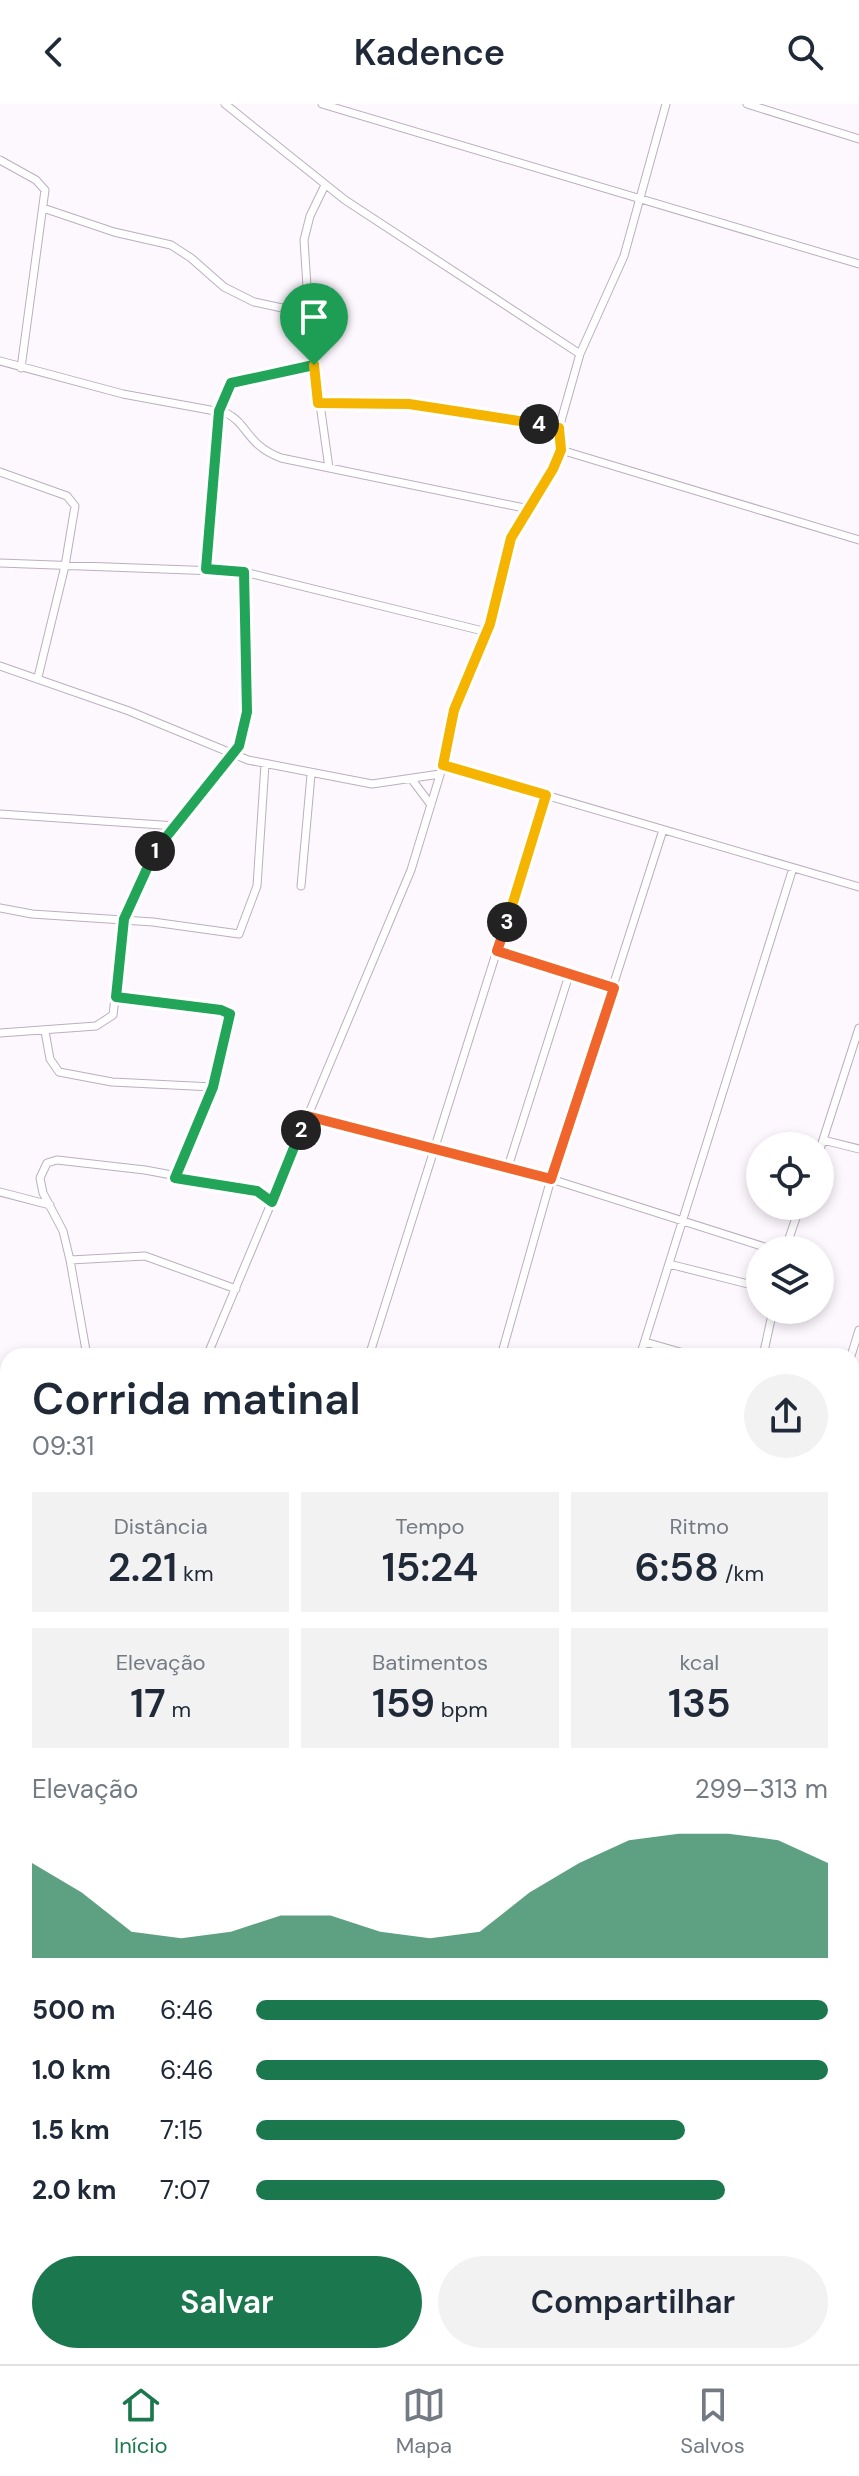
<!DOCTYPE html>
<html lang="pt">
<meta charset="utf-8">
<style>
body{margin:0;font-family:"DM Sans",sans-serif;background:#f2f2f3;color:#1f2937;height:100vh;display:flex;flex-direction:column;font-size:30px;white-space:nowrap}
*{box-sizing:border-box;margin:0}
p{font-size:26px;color:#747a83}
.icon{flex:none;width:44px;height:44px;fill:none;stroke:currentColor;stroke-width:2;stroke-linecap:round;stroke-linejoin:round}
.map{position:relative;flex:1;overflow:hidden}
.panel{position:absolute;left:0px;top:1244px;width:860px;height:1016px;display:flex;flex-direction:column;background:#fff;border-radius:24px 24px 0 0;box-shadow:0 4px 12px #0003}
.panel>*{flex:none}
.tools{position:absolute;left:746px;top:1028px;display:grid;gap:16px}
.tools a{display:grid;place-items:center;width:88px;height:88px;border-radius:50%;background:#fff;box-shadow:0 4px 12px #0003;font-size:40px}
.pin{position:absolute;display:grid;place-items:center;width:68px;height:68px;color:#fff;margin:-82px -34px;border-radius:50% 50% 50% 0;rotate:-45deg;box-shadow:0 0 8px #0007}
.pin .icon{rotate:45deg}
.km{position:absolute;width:40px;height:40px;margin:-20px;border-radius:50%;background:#222;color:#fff;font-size:22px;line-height:40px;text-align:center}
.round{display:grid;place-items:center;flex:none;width:84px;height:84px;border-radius:42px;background:#f2f2f3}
.summary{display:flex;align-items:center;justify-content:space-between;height:136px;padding:0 32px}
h1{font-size:44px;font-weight:600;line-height:60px}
.figures{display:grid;grid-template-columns:repeat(3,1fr);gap:12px;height:136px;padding:8px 32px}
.figures div{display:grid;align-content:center;border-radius:0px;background:#f2f2f3;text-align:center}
.figures b{font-size:40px;font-weight:600}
.figures small{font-size:22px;font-weight:400}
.figures p{font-size:22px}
.chart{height:224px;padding:16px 32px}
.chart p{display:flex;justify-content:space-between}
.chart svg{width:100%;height:144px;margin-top:8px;fill:#1b784e;opacity:.7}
.primary-button{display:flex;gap:16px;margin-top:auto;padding:16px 32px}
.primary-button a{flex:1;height:92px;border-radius:48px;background:#1b784e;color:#fff;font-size:32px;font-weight:600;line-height:92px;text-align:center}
.primary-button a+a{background:#f2f2f3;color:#1f2937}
ul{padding:0 32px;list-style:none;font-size:26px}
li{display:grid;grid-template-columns:128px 96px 1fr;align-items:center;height:60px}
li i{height:20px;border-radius:10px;background:#1b784e}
header{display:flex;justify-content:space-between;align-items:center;height:104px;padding:0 32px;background:#fff;font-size:36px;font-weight:600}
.menu{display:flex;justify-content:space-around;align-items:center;height:112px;border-top:2px solid #e0e1e3;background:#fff;font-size:22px;color:#747a83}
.menu a{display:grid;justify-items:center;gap:4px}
.menu .selected{color:#1b784e}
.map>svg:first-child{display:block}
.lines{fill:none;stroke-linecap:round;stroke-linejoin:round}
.street-casing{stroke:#bbafbf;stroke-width:9}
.street{stroke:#fff;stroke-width:7}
.split-1-casing{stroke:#fff;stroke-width:16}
.split-2-casing{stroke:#fff;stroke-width:16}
.split-3-casing{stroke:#fff;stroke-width:16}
.split-4-casing{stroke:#fff;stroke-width:16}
.split-5-casing{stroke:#fff;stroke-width:16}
.split-1{stroke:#22a559;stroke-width:10}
.split-2{stroke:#22a559;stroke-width:10}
.split-3{stroke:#f0652b;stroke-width:10}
.split-4{stroke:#f5b400;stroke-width:10}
.split-5{stroke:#f5b400;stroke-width:10}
</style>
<header><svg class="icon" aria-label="back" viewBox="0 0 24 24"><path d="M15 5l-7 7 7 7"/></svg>Kadence<svg class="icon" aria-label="search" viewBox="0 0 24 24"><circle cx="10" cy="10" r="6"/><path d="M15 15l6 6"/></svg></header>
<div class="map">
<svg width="859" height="2260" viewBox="0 0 859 2260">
<rect width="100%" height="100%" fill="#fdf7fe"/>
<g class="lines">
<!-- street casing -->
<g class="street-casing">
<path id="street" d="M 225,0 L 345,96 L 580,250
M 322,0 L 859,160
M 747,0 L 859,35
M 0,56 L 36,76 L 45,86 L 21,264
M 325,81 L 310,112 L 304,136 L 310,229 L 329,364
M 43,104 L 114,128 L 171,141 L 191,154 L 224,183 L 254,198 L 282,204 L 308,203
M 0,257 L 123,290 L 226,309 C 248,319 246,341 281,354 L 529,405
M 318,299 L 409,300 L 559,324
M 561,346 L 859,436
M 0,368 L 67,392 L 75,402 L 65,462 L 38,573
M 0,459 L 244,468 L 487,528
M 206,465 L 219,307 L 231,279 L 314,261
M 0,562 L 129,607 L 248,656 L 372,680 L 440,670
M 443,661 L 859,783
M 413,677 L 431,701
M 0,710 L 176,722
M 301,782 L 311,671
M 0,804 L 32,810 L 153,818 L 239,830 L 257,782 L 265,660
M 497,847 L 614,884
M 116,893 L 227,907 L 230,910 L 213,983 L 175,1074
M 45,927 L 50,955 L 59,968 L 112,978 L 213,983
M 0,929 L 96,922 L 113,911 L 124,815 L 156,744 L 239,642 L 247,608 L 244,468
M 307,1012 L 551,1075 L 774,1146
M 823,1036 L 859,1045
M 820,1045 L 859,924
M 508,1063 L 570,868
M 0,1088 L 50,1101
M 785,1146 L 800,1102
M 70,1156 L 145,1152 L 236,1185
M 669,1160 L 760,1183
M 645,1238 L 694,1252
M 87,1252 L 70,1156 L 63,1127 L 43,1089 L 40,1074 L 47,1059 L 57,1056 L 145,1066 L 257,1087 L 272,1098
M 207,1252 L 411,766 L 443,661 L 454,606 L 490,520 L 511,434 L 541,388 L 561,346 L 559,324 L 580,250 L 624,152 L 666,0
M 369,1252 L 546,691
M 501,1252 L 551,1075 L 663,726
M 640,1252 L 793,764
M 763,1252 L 773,1206
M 851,1252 L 859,1226
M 0,1273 L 8,1278
M 852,1369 L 859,1371
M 0,1411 L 8,1414
M 852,1432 L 859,1434
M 0,1512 L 8,1512
M 0,1541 L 8,1515
M 0,1749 L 8,1731
M 852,1771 L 859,1773
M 0,1788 L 8,1791
M 0,1938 L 8,1941
M 0,2026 L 8,2030
M 852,2051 L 859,2053
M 0,2111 L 8,2114
M 859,2132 L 859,2176
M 0,2197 L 8,2200
M 103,2252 L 127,2260
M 219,2252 L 223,2260
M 528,2252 L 535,2260
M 626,2252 L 627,2260
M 757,2252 L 789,2260
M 48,2260 L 51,2252
M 332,2260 L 334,2252
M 454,2260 L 455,2252
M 488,2260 L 494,2252
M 698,2260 L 701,2252
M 749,2260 L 749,2252"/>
</g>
<!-- street -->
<use href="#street" class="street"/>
</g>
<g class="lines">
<!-- split-1 casing -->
<g class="split-1-casing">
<path id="split-1" d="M 155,747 L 239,642 L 247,608 L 244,468 L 206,465 L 219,307 L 231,279 L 314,261"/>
</g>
<!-- split-2 casing -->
<g class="split-2-casing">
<path id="split-2" d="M 155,747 L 124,815 L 116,893 L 221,906 L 230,910 L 213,983 L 175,1074 L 257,1087 L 272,1098 L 301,1026"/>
</g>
<!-- split-3 casing -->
<g class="split-3-casing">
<path id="split-3" d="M 301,1026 L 307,1012 L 551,1075 L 614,884 L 497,847 L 507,818"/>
</g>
<!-- split-4 casing -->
<g class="split-4-casing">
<path id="split-4" d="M 507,818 L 546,691 L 443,661 L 454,606 L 490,520 L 511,434 L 553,365 L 561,346 L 559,324 L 539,320"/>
</g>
<!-- split-5 casing -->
<g class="split-5-casing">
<path id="split-5" d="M 314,261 L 318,299 L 409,300 L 539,320"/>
</g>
<!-- split-1 -->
<use href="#split-1" class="split-1"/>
<!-- split-2 -->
<use href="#split-2" class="split-2"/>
<!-- split-3 -->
<use href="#split-3" class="split-3"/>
<!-- split-4 -->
<use href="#split-4" class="split-4"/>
<!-- split-5 -->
<use href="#split-5" class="split-5"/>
</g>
</svg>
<div class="tools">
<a><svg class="icon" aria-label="locate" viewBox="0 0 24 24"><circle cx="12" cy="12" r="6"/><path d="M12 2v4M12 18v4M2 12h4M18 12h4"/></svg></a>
<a><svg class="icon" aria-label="layers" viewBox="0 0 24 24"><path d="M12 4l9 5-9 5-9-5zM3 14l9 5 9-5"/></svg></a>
</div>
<div class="pin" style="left:314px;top:261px;background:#1e9e55"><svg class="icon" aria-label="arrive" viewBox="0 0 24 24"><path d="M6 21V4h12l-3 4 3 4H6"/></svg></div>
<b class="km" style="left:155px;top:747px">1</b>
<b class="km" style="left:301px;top:1026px">2</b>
<b class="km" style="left:507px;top:818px">3</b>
<b class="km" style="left:539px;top:320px">4</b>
<section class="panel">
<div class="summary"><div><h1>Corrida matinal</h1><p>09:31</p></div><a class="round"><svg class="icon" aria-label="share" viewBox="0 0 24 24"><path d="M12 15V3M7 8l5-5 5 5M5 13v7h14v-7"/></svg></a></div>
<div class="figures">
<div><p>Distância</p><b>2.21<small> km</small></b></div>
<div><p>Tempo</p><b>15:24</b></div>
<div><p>Ritmo</p><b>6:58<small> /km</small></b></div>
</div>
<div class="figures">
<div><p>Elevação</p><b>17<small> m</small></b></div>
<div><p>Batimentos</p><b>159<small> bpm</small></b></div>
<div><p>kcal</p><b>135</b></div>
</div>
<div class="chart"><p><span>Elevação</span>299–313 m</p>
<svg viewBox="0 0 160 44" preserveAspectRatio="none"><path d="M0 44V15L10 24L20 36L30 38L40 36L50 31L60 31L70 36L80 38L90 36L100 24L110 15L120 8L130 6L140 6L150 8L160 15V44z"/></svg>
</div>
<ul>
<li><b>500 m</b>6:46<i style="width:100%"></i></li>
<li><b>1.0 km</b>6:46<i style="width:100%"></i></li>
<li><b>1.5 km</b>7:15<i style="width:75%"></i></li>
<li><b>2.0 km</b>7:07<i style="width:82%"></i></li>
</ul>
<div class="primary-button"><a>Salvar</a><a>Compartilhar</a></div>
</section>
</div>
<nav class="menu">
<a class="selected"><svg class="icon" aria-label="home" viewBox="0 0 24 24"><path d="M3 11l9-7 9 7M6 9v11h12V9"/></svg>Início</a>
<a><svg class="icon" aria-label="map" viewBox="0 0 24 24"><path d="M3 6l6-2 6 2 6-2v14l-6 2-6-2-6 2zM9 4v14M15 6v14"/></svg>Mapa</a>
<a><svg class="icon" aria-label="saved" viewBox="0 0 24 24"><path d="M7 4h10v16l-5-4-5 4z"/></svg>Salvos</a>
</nav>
